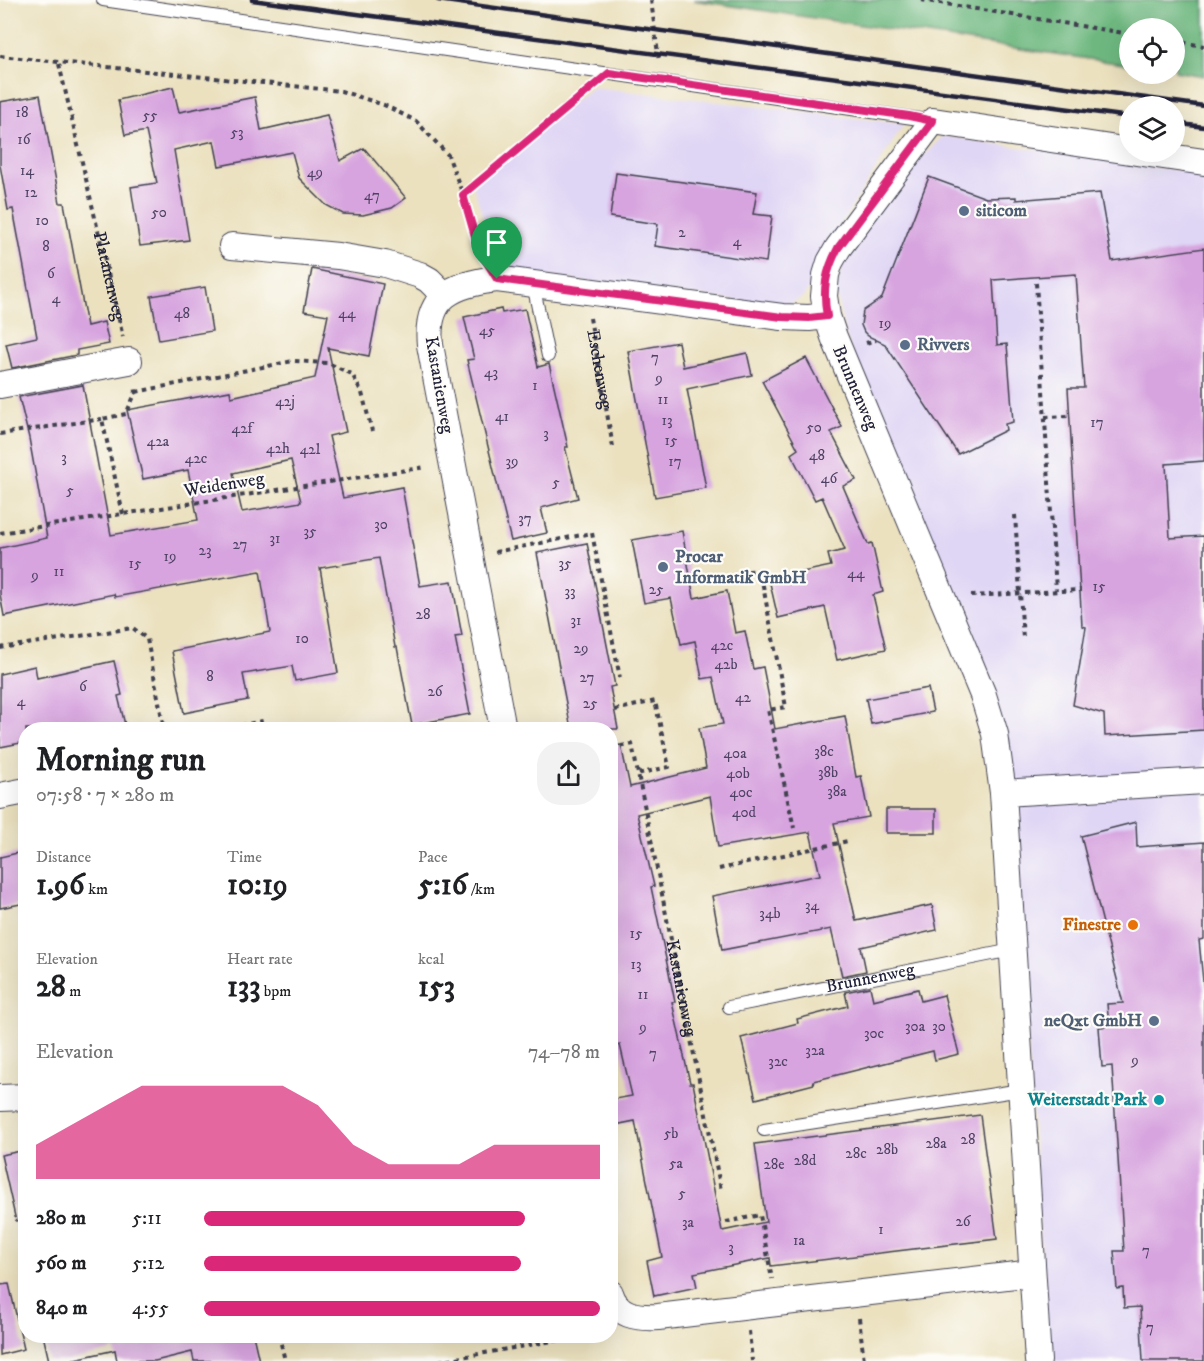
<!DOCTYPE html>
<meta charset="utf-8">
<style>
body{margin:0;font-family:"IM FELL DW Pica",serif;background:#f2f2f2;color:#202124;height:100vh;display:flex;flex-direction:column;font-size:22px;white-space:nowrap}
*{box-sizing:border-box;margin:0}
p{font-size:20px;color:#757577}
.icon{flex:none;width:33px;height:33px;fill:none;stroke:currentColor;stroke-width:2;stroke-linecap:round;stroke-linejoin:round}
.map{position:relative;flex:1;overflow:hidden}
.details{position:absolute;left:18px;top:722px;width:600px;height:621px;display:flex;flex-direction:column;background:#fff;border-radius:24px;box-shadow:0 6px 24px #0002}
.details>*{flex:none}
.controls{position:absolute;left:1119px;top:18px;display:grid;gap:12px}
.controls a{display:grid;place-items:center;width:66px;height:66px;border-radius:50%;background:#fff;box-shadow:0 6px 24px #0002;font-size:30px}
.pin{position:absolute;display:grid;place-items:center;width:51px;height:51px;color:#fff;margin:-62px -26px;border-radius:50% 50% 50% 0;rotate:-45deg;box-shadow:0 0 6px #0007}
.pin .icon{rotate:45deg}
.round{display:grid;place-items:center;flex:none;width:63px;height:63px;border-radius:24px;background:#f2f2f2}
.head{display:flex;align-items:center;justify-content:space-between;height:102px;padding:0 18px}
h1{font-size:33px;font-weight:700;line-height:45px}
.metrics{display:grid;grid-template-columns:repeat(3,1fr);gap:9px;height:102px;padding:6px 18px}
.metrics div{display:grid;align-content:center}
.metrics b{font-size:30px;font-weight:700}
.metrics small{font-size:16px;font-weight:400}
.metrics p{font-size:16px}
.chart{height:168px;padding:12px 18px}
.chart p{display:flex;justify-content:space-between}
.chart svg{width:100%;height:108px;margin-top:6px;fill:#db2777;opacity:.7}
ul{padding:0 18px;list-style:none;font-size:20px}
li{display:grid;grid-template-columns:96px 72px 1fr;align-items:center;height:45px}
li i{height:15px;border-radius:8px;background:#db2777}
.map>svg:first-child{display:block}
.built{fill:#dfd5f5}
.forest{fill:#6eb880;stroke:#486d5e;stroke-width:1.5}
.building{fill:#d7a4df;fill-rule:evenodd}
.lines{fill:none;stroke-linecap:round;stroke-linejoin:round}
.lane-casing{stroke:#403f4f;stroke-width:14}
.street-casing{stroke:#403f4f;stroke-width:28}
.path{stroke:#403f4f;stroke-width:4;stroke-dasharray:4.5 4.5;stroke-linecap:butt}
.lane{stroke:#fff;stroke-width:12}
.street{stroke:#fff;stroke-width:26}
.rail{stroke:#22223b;stroke-width:4.5}
.route-casing{stroke:#fff;stroke-width:12}
.route{stroke:#db2777;stroke-width:8}
.service-dot{fill:#5c6f8a;stroke:#fdfcf7;stroke-width:2}
.food-dot{fill:#e8710a;stroke:#fdfcf7;stroke-width:2}
.culture-dot{fill:#0f9aa8;stroke:#fdfcf7;stroke-width:2}
.labels{text-anchor:middle;dominant-baseline:central;stroke-width:4.5;stroke-linejoin:round;paint-order:stroke}
.number-label{font-size:15px;fill:#4f4264}
.service-label{font-size:18px;font-weight:bold;fill:#4e5e75;stroke:#fdfcf7;text-anchor:start}
.street-label{font-size:18px;fill:#22223b;stroke:#fdfcf7}
.food-label{font-size:18px;font-weight:bold;fill:#c56008;stroke:#fdfcf7;text-anchor:end}
.culture-label{font-size:18px;font-weight:bold;fill:#0d838f;stroke:#fdfcf7;text-anchor:end}
</style>
<div class="map">
<svg width="1204" height="1361" viewBox="0 0 1204 1361">
<rect width="100%" height="100%" fill="#fdfcf7"/>
<filter id="ink" filterUnits="userSpaceOnUse"><feTurbulence type="fractalNoise" baseFrequency=".0167" numOctaves="2"/><feDisplacementMap in="SourceGraphic" scale="12" xChannelSelector="R" yChannelSelector="G"/><feConvolveMatrix kernelMatrix="1 2 1 2 8 2 1 2 1" color-interpolation-filters="sRGB"/></filter>
<filter id="wash" filterUnits="userSpaceOnUse"><feTurbulence type="fractalNoise" baseFrequency=".008" numOctaves="4" result="noise"/><feDisplacementMap in="SourceGraphic" scale="24" xChannelSelector="R" yChannelSelector="G"/><feGaussianBlur stdDeviation="1.35" result="paint"/><feColorMatrix in="noise" values="0 0 0 0 0 0 0 0 0 0 0 0 0 0 0 0 0 1.4 0 .05"/><feComposite in="paint" operator="in"/></filter>
<g filter="url(#wash)">
<rect width="100%" height="100%" fill="#ebe1bf"/>
<!-- built -->
<path class="built" d="M 593,87 L 904,124 L 820,257 L 816,280 L 804,296 L 786,307 L 501,271 L 471,180 Z
M 943,136 L 1204,174 L 1204,1361 L 1048,1361 L 1013,801 L 845,332 L 836,292 L 843,262 L 892,188 Z"/>
<!-- forest -->
<path class="forest" d="M 693,0 L 1204,0 L 1204,76 L 1175,71 L 1174,28 L 1130,28 L 1129,65 Z"/>
<g id="blocks">
<!-- building -->
<path class="building" d="M 173,87 L 179,112 L 255,97 L 261,130 L 327,115 L 340,161 L 364,148 L 406,198 L 392,208 L 363,215 L 343,214 L 326,205 L 299,178 L 292,152 L 219,166 L 214,141 L 174,150 L 189,240 L 140,246 L 131,187 L 157,183 L 146,131 L 125,135 L 118,100 Z
M 40,95 L 60,203 L 64,203 L 87,326 L 104,322 L 109,344 L 77,350 L 77,355 L 12,368 L 6,344 L 37,337 L 13,209 L 8,210 L 0,165 L 0,102 Z
M 616,173 L 757,192 L 753,214 L 772,216 L 766,262 L 655,246 L 658,224 L 610,217 Z
M 929,177 L 986,198 L 1016,197 L 1016,200 L 1100,193 L 1112,261 L 1204,248 L 1204,461 L 1166,464 L 1170,538 L 1204,536 L 1204,730 L 1105,736 L 1104,714 L 1073,705 L 1086,627 L 1082,626 L 1068,388 L 1084,388 L 1076,274 L 993,280 L 997,345 L 1007,344 L 1013,422 L 1005,424 L 1006,430 L 958,454 L 885,344 L 868,336 L 864,332 L 861,325 L 863,311 L 882,298 Z
M 312,269 L 383,284 L 369,356 L 328,348 L 346,432 L 329,436 L 343,498 L 402,487 L 420,586 L 452,581 L 462,636 L 455,637 L 470,714 L 412,725 L 397,647 L 395,647 L 379,558 L 320,568 L 338,673 L 295,681 L 292,666 L 243,674 L 248,700 L 184,713 L 172,651 L 270,632 L 260,571 L 115,597 L 114,594 L 4,616 L 0,594 L 0,548 L 47,538 L 29,438 L 19,397 L 83,385 L 111,535 L 198,520 L 188,470 L 143,479 L 127,410 L 230,391 L 231,397 L 315,378 L 328,315 L 304,311 ZM 291,460 L 301,502 L 242,512 L 233,473 Z
M 205,287 L 212,331 L 159,340 L 151,296 Z
M 501,309 L 502,313 L 525,309 L 538,367 L 549,364 L 568,447 L 565,447 L 578,498 L 541,508 L 547,533 L 511,541 L 467,360 L 474,359 L 464,317 Z
M 678,342 L 683,367 L 747,353 L 752,375 L 687,389 L 706,488 L 655,497 L 628,351 Z
M 806,358 L 842,427 L 831,432 L 856,480 L 843,486 L 868,544 L 872,543 L 883,592 L 873,595 L 886,649 L 837,660 L 825,607 L 778,618 L 769,579 L 831,566 L 828,554 L 845,550 L 822,497 L 815,500 L 791,454 L 798,449 L 762,381 Z
M 682,531 L 694,598 L 727,591 L 735,633 L 745,631 L 753,669 L 763,667 L 775,729 L 845,716 L 856,777 L 861,776 L 869,817 L 834,823 L 856,921 L 932,905 L 937,930 L 861,947 L 866,971 L 842,976 L 831,929 L 722,950 L 712,896 L 820,875 L 810,832 L 718,847 L 710,796 L 637,814 L 654,886 L 651,887 L 675,1002 L 672,1002 L 690,1083 L 693,1083 L 722,1231 L 766,1222 L 755,1144 L 980,1115 L 997,1239 L 771,1266 L 770,1258 L 694,1273 L 697,1287 L 654,1296 L 647,1261 L 662,1257 L 635,1121 L 610,1126 L 610,1100 L 632,1096 L 620,1045 L 616,1046 L 610,1021 L 610,746 L 621,745 L 630,787 L 706,768 L 699,728 L 723,724 L 713,677 L 702,679 L 695,641 L 681,644 L 671,598 L 644,603 L 632,540 Z
M 587,543 L 615,686 L 610,687 L 618,729 L 571,729 L 537,553 Z
M 114,661 L 122,695 L 118,696 L 126,729 L 26,729 L 26,742 L 0,747 L 0,674 L 35,666 L 37,678 Z
M 928,688 L 933,712 L 871,724 L 866,699 Z
M 886,809 L 936,809 L 936,833 L 886,833 Z
M 1136,822 L 1137,847 L 1204,842 L 1204,939 L 1199,940 L 1204,992 L 1204,1361 L 1143,1361 L 1140,1307 L 1124,1308 L 1123,1288 L 1117,1289 L 1114,1251 L 1124,1251 L 1112,1066 L 1102,1067 L 1099,1027 L 1109,1026 L 1107,1004 L 1123,1003 L 1081,836 Z
M 26,851 L 26,903 L 0,908 L 0,857 Z
M 870,987 L 873,1000 L 918,989 L 921,1001 L 944,995 L 959,1054 L 935,1060 L 933,1051 L 813,1081 L 814,1084 L 756,1099 L 741,1038 L 798,1023 L 797,1019 L 848,1006 L 845,992 Z
M 26,1150 L 26,1220 L 16,1221 L 1,1155 Z
M 9,1284 L 24,1349 L 0,1355 L 0,1285 Z
M 43,1335 L 253,1335 L 259,1361 L 194,1361 L 192,1352 L 155,1361 L 117,1361 L 115,1350 L 66,1361 L 49,1361 Z"/>
</g>
</g>
<g filter="url(#ink)">
<use href="#blocks" fill-opacity="0" stroke="#403f4f" stroke-width="1.5"/>
<g class="lines">
<!-- lane casing -->
<g class="lane-casing">
<g id="lane">
<path d="M 103,0 L 933,121"/>
<path d="M 533,284 L 548,356"/>
<path id="s4" d="M 729,1007 L 1012,950"/>
<path d="M 764,1130 L 1021,1090"/>
</g>
</g>
<!-- street casing -->
<g class="street-casing">
<path id="street" d="M 1136,152 L 1204,162
M 232,246 L 338,256 L 385,264 L 420,275 L 429,280 L 444,295
M 0,385 L 129,361
M 503,729 L 430,345 C 425,296 453,284 497,279 L 782,317 L 809,318 L 827,316
M 1003,793 L 1204,781
M 0,796 L 26,791
M 0,1098 L 26,1097
M 610,1293 C 617,1316 637,1318 658,1317 L 1032,1273
M 1038,1361 L 1003,793 L 995,734 L 983,695 L 834,337 L 827,316 L 824,296 L 826,275 L 830,262 L 838,248 L 933,121 L 1130,151"/>
</g>
<!-- path -->
<g class="path">
<path d="M 651,0 L 659,62"/>
<path d="M 921,0 L 1130,34"/>
<path d="M 1174,41 L 1204,46"/>
<path d="M 0,56 L 341,91 L 384,105 L 416,121 L 448,155 L 463,195 L 482,254"/>
<path id="s1" d="M 59,64 L 123,337"/>
<path d="M 463,195 L 587,92"/>
<path d="M 1036,283 L 1056,590"/>
<path id="s2" d="M 590,318 L 613,447"/>
<path d="M 866,343 L 876,340"/>
<path d="M 136,392 L 293,361 L 328,363 L 352,374 L 362,393 L 372,431"/>
<path d="M 1045,417 L 1070,416"/>
<path d="M 0,434 L 102,419"/>
<path d="M 123,514 L 102,419 L 126,414 L 136,392 L 135,385"/>
<path d="M 1015,515 L 1023,639"/>
<path d="M 0,533 L 426,467"/>
<path d="M 495,552 L 592,533 L 620,678"/>
<path d="M 739,572 L 760,570 L 786,707 L 768,710 L 794,828"/>
<path d="M 971,596 L 1081,590"/>
<path d="M 0,648 L 133,628 L 147,639 L 164,729"/>
<path d="M 615,710 L 655,701 L 669,767 L 637,774"/>
<path d="M 223,729 L 267,720"/>
<path id="s3" d="M 621,746 L 632,744 L 721,1190"/>
<path d="M 719,869 L 848,841"/>
<path d="M 726,1222 L 760,1215 L 772,1279"/>
<path d="M 859,1318 L 864,1361"/>
<path d="M 749,1331 L 752,1361"/>
<path d="M 279,1335 L 285,1361"/>
<path d="M 439,1361 L 587,1335"/>
</g>
<!-- lane -->
<use href="#lane" class="lane"/>
<!-- street -->
<use href="#street" class="street"/>
<!-- rail -->
<path class="rail" d="M 252,0 L 1130,117
M 438,0 L 1204,106
M 1174,123 L 1204,127"/>
</g>
</g>
<g class="lines" filter="url(#ink)">
<!-- route casing -->
<g class="route-casing">
<path id="route" d="M 609,73 L 909,116 L 933,121 L 838,248 C 826,271 822,289 827,316 L 809,318 L 782,317 L 497,279 L 479,250 L 463,195 Z"/>
</g>
<!-- route -->
<use href="#route" class="route"/>
</g>
<!-- markers -->
<g class="service-dot">
<circle cx="964" cy="211" r="6"/>
<circle cx="905" cy="345" r="6"/>
<circle cx="663" cy="567" r="6"/>
<circle cx="1154" cy="1021" r="6"/>
</g>
<circle class="food-dot" cx="1133" cy="925" r="6"/>
<circle class="culture-dot" cx="1159" cy="1100" r="6"/>
<g class="labels">
<!-- number labels -->
<g class="number-label">
<text x="22" y="112">18</text>
<text x="150" y="115">55</text>
<text x="237" y="132">53</text>
<text x="24" y="139">16</text>
<text x="27" y="170">14</text>
<text x="315" y="172">49</text>
<text x="31" y="192">12</text>
<text x="372" y="195">47</text>
<text x="159" y="212">50</text>
<text x="42" y="220">10</text>
<text x="682" y="232">2</text>
<text x="737" y="241">4</text>
<text x="46" y="246">8</text>
<text x="51" y="273">6</text>
<text x="56" y="298">4</text>
<text x="182" y="313">48</text>
<text x="347" y="313">44</text>
<text x="885" y="323">19</text>
<text x="487" y="330">45</text>
<text x="655" y="357">7</text>
<text x="491" y="372">43</text>
<text x="659" y="378">9</text>
<text x="535" y="385">1</text>
<text x="663" y="399">11</text>
<text x="285" y="401">42j</text>
<text x="502" y="416">41</text>
<text x="667" y="420">13</text>
<text x="1097" y="422">17</text>
<text x="814" y="427">50</text>
<text x="242" y="428">42f</text>
<text x="546" y="433">3</text>
<text x="671" y="440">15</text>
<text x="158" y="441">42a</text>
<text x="278" y="448">42h</text>
<text x="310" y="449">42l</text>
<text x="817" y="455">48</text>
<text x="64" y="457">3</text>
<text x="196" y="458">42c</text>
<text x="512" y="461">39</text>
<text x="675" y="461">17</text>
<text x="829" y="478">46</text>
<text x="556" y="482">5</text>
<text x="70" y="490">5</text>
<text x="525" y="518">37</text>
<text x="381" y="524">30</text>
<text x="310" y="531">35</text>
<text x="275" y="538">31</text>
<text x="240" y="544">27</text>
<text x="205" y="550">23</text>
<text x="170" y="556">19</text>
<text x="135" y="563">15</text>
<text x="565" y="563">35</text>
<text x="59" y="571">11</text>
<text x="856" y="573">44</text>
<text x="35" y="575">9</text>
<text x="1099" y="586">15</text>
<text x="656" y="589">25</text>
<text x="570" y="591">33</text>
<text x="423" y="614">28</text>
<text x="576" y="620">31</text>
<text x="302" y="638">10</text>
<text x="722" y="645">42c</text>
<text x="581" y="648">29</text>
<text x="726" y="664">42b</text>
<text x="210" y="676">8</text>
<text x="587" y="677">27</text>
<text x="83" y="686">6</text>
<text x="435" y="691">26</text>
<text x="743" y="697">42</text>
<text x="21" y="701">4</text>
<text x="590" y="703">25</text>
<text x="824" y="751">38c</text>
<text x="735" y="753">40a</text>
<text x="828" y="772">38b</text>
<text x="738" y="773">40b</text>
<text x="837" y="791">38a</text>
<text x="741" y="792">40c</text>
<text x="744" y="812">40d</text>
<text x="812" y="905">34</text>
<text x="770" y="913">34b</text>
<text x="636" y="933">15</text>
<text x="636" y="964">13</text>
<text x="643" y="994">11</text>
<text x="915" y="1026">30a</text>
<text x="939" y="1026">30</text>
<text x="643" y="1027">9</text>
<text x="874" y="1033">30c</text>
<text x="815" y="1050">32a</text>
<text x="653" y="1053">7</text>
<text x="1135" y="1060">9</text>
<text x="778" y="1061">32c</text>
<text x="671" y="1133">5b</text>
<text x="968" y="1139">28</text>
<text x="936" y="1143">28a</text>
<text x="887" y="1149">28b</text>
<text x="856" y="1153">28c</text>
<text x="805" y="1160">28d</text>
<text x="676" y="1163">5a</text>
<text x="774" y="1164">28e</text>
<text x="682" y="1193">5</text>
<text x="963" y="1221">26</text>
<text x="688" y="1222">3a</text>
<text x="881" y="1229">1</text>
<text x="799" y="1240">1a</text>
<text x="731" y="1247">3</text>
<text x="1146" y="1250">7</text>
<text x="1150" y="1327">7</text>
</g>
<!-- service labels -->
<g class="service-label">
<text x="976" y="211">siticom</text>
<text x="917" y="345">Rivvers</text>
<text x="675" y="557">Procar<tspan x="675" dy="21">Informatik GmbH</tspan></text>
<text x="1142" y="1021" text-anchor="end">neQxt GmbH</text>
</g>
<!-- street labels -->
<g class="street-label">
<text stroke="none"><textPath href="#s1" startOffset="218">Platanenweg</textPath></text>
<text stroke="none"><textPath href="#s2" startOffset="52">Eschenweg</textPath></text>
<text transform="translate(439 385) rotate(80)">Kastanienweg</text>
<text transform="translate(855 388) rotate(67)">Brunnenweg</text>
<text transform="translate(224 485) rotate(-9)">Weidenweg</text>
<text stroke="none"><textPath href="#s4" startOffset="144">Brunnenweg</textPath></text>
<text stroke="none"><textPath href="#s3" startOffset="260">Kastanienweg</textPath></text>
</g>
<!-- food labels -->
<g class="food-label">
<text x="1121" y="925">Finestre</text>
</g>
<!-- culture labels -->
<g class="culture-label">
<text x="1147" y="1100">Weiterstadt Park</text>
</g>
</g>
</svg>
<div class="controls">
<a><svg class="icon" aria-label="locate" viewBox="0 0 24 24"><circle cx="12" cy="12" r="6"/><path d="M12 2v4M12 18v4M2 12h4M18 12h4"/></svg></a>
<a><svg class="icon" aria-label="layers" viewBox="0 0 24 24"><path d="M12 4l9 5-9 5-9-5zM3 14l9 5 9-5"/></svg></a>
</div>
<div class="pin" style="left:497px;top:279px;background:#1e9e55"><svg class="icon" aria-label="arrive" viewBox="0 0 24 24"><path d="M6 21V4h12l-3 4 3 4H6"/></svg></div>
<section class="details">
<div class="head"><div><h1>Morning run</h1><p>07:58 · 7 × 280 m</p></div><a class="round"><svg class="icon" aria-label="share" viewBox="0 0 24 24"><path d="M12 15V3M7 8l5-5 5 5M5 13v7h14v-7"/></svg></a></div>
<div class="metrics">
<div><p>Distance</p><b>1.96<small> km</small></b></div>
<div><p>Time</p><b>10:19</b></div>
<div><p>Pace</p><b>5:16<small> /km</small></b></div>
</div>
<div class="metrics">
<div><p>Elevation</p><b>28<small> m</small></b></div>
<div><p>Heart rate</p><b>133<small> bpm</small></b></div>
<div><p>kcal</p><b>153</b></div>
</div>
<div class="chart"><p><span>Elevation</span>74–78 m</p>
<svg viewBox="0 0 160 44" preserveAspectRatio="none"><path d="M0 44V30L10 22L20 14L30 6L40 6L50 6L60 6L70 6L80 14L90 30L100 38L110 38L120 38L130 30L140 30L150 30L160 30V44z"/></svg>
</div>
<ul>
<li><b>280 m</b>5:11<i style="width:81%"></i></li>
<li><b>560 m</b>5:12<i style="width:80%"></i></li>
<li><b>840 m</b>4:55<i style="width:100%"></i></li>
</ul>
</section>
</div>
